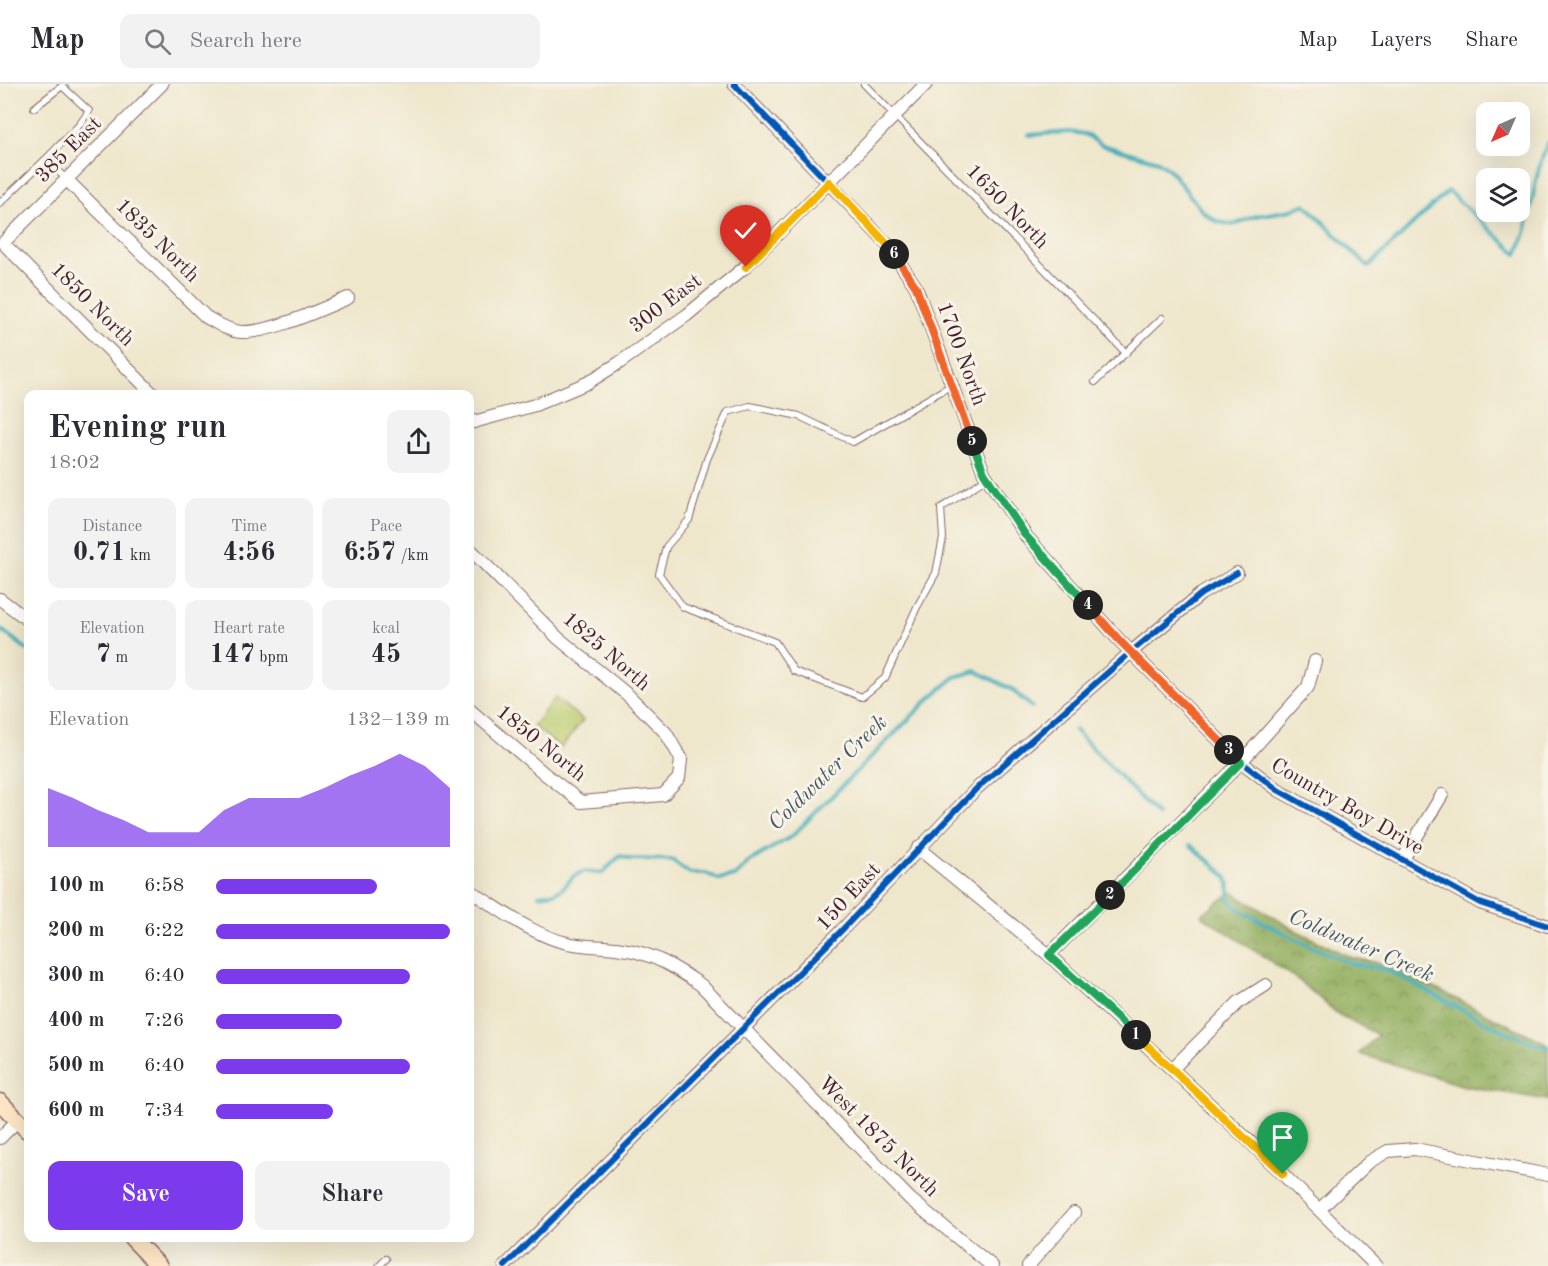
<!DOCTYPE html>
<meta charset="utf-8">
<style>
body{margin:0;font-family:"Old Standard TT",serif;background:#f2f2f3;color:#2b2b33;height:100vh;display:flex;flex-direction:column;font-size:22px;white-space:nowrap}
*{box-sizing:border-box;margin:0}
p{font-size:20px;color:#7c7c81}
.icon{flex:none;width:33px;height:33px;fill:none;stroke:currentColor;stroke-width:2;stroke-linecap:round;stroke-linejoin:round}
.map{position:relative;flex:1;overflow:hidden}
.drawer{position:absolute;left:24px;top:306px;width:450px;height:852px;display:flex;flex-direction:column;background:#fff;border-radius:12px;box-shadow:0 6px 24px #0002}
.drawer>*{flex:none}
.needle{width:39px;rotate:225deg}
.tools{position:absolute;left:1476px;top:18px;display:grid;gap:12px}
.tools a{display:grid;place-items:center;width:54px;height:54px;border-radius:12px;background:#fff;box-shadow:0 6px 24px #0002;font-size:30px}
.pin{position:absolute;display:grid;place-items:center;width:51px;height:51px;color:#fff;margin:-62px -26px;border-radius:50% 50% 50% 0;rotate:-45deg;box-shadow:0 0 6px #0007}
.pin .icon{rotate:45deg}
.km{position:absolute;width:30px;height:30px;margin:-15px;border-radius:50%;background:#222;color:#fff;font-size:16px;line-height:30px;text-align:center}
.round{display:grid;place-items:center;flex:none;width:63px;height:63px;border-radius:12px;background:#f2f2f3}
.head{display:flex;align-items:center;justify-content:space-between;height:102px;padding:0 24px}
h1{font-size:33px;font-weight:700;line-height:45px}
.metrics{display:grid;grid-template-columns:repeat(3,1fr);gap:9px;height:102px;padding:6px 24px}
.metrics div{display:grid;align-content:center;border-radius:12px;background:#f2f2f3;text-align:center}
.metrics b{font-size:26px;font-weight:700}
.metrics small{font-size:16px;font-weight:400}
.metrics p{font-size:16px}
.chart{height:168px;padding:12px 24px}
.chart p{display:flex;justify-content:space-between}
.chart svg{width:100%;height:108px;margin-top:6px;fill:#7c3aed;opacity:.7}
.primary-button{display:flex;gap:12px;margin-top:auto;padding:12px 24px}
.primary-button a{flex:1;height:69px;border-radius:12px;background:#7c3aed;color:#fff;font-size:24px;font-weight:700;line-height:69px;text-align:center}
.primary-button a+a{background:#f2f2f3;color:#2b2b33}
ul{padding:0 24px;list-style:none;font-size:20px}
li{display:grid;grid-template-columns:96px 72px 1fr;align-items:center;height:45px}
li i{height:15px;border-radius:8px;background:#7c3aed}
header{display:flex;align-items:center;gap:36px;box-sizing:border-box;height:84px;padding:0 30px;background:#fff;border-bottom:2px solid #e1e1e2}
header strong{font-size:28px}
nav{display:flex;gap:33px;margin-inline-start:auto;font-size:21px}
.search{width:420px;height:54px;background:#f2f2f3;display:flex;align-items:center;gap:15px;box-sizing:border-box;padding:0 21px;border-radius:12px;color:#7c7c81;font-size:22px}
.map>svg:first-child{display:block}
.grass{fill:#bccd70;stroke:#83764e;stroke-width:1.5}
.forest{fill:url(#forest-crowns);stroke:#706846;stroke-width:1.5}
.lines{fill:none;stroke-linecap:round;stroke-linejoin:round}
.stream{stroke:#3dadb9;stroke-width:4}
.lane-casing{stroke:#846563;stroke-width:8}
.street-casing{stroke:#846563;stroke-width:14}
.secondary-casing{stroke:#846563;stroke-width:19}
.lane{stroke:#fff;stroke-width:6}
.street{stroke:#fff;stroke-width:12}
.secondary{stroke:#fde5c5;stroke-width:16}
.cycleway-casing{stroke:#f7f3e8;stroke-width:10}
.cycleway{stroke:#0057b8;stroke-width:6}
.split-1-casing{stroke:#fff;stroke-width:12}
.split-2-casing{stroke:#fff;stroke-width:12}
.split-3-casing{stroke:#fff;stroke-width:12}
.split-4-casing{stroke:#fff;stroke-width:12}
.split-5-casing{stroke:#fff;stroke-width:12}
.split-6-casing{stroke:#fff;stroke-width:12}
.split-7-casing{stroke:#fff;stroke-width:12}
.split-1{stroke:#f5b400;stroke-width:8}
.split-2{stroke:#22a559;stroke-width:8}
.split-3{stroke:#22a559;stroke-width:8}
.split-4{stroke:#f0652b;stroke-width:8}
.split-5{stroke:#22a559;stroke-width:8}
.split-6{stroke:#f0652b;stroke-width:8}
.split-7{stroke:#f5b400;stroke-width:8}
.labels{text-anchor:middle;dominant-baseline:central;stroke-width:6;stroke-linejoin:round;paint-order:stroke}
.street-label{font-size:21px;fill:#4a1f2b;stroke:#f7f3e8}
.water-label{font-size:22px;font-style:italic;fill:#455864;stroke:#f7f3e8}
</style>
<header>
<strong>Map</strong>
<div class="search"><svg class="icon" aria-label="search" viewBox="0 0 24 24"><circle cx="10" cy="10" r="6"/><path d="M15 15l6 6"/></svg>Search here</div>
<nav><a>Map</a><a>Layers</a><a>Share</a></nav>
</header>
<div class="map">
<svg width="1548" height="1182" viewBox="0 0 1548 1182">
<defs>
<pattern id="forest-crowns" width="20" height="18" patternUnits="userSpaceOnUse" patternTransform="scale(1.5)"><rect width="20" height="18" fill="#95b062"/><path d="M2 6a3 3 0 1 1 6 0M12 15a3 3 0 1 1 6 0" fill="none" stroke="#7c8f51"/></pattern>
</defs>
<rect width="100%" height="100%" fill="#f7f3e8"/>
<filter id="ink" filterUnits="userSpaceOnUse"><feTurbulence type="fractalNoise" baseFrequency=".0167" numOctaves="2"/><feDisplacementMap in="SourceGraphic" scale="12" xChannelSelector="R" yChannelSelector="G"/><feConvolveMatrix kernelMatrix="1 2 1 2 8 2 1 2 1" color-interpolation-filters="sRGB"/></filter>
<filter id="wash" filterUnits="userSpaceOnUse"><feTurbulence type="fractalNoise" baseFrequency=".008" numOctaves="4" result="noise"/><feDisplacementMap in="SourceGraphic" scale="24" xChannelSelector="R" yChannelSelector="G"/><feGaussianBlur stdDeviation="1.35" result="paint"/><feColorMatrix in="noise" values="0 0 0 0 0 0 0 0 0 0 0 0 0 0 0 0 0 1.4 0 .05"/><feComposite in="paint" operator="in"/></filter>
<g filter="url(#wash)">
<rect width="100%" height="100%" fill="#efe7cc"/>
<!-- grass -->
<path class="grass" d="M 555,614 L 583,636 L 561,664 L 533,642 Z"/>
<!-- forest -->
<path class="forest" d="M 1232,808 L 1293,845 L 1352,874 L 1385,880 L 1548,960 L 1548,1016 L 1465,1002 L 1359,970 L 1378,951 L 1338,930 L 1297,895 L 1201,831 Z"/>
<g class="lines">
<!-- stream -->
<path class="stream" d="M 1029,51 L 1069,48 L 1085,50 L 1102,61 L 1158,77 L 1170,86 L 1202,127 L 1216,137 L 1233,141 L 1256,132 L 1292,126 L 1305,120 L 1368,183 L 1448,107 L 1517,170 C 1534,134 1531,95 1548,59
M 0,545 L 28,566
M 1075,646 L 1158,732
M 1190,761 L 1226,792 L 1229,800 L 1229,816 L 1243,828 L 1307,861 L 1353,880 L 1385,885 L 1493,942 L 1538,961 L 1548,963
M 539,811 L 554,809 L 562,805 L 574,792 L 585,787 L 602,789 L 620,772 L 630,775 L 672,776 L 690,789 L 706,789 L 718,795 L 735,792 L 750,777 L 792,752 L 931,613 L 955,593 L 976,587 L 1011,605 L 1032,623"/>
</g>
</g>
<g filter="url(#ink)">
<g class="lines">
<!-- lane casing -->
<g class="lane-casing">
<path id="lane" d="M 864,0 L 1126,269
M 34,24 L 62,2 L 89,27 L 80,40 L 46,75
M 0,119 L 46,75 L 67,96
M 1095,298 L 1162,234
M 952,301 L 853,358 L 799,332 L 750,322 L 728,328 L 707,375 L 689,436 L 666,463 L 659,490 L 683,523 L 775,558 L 794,587 L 862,613 L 885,594 L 917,523 L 936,489 L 943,454 L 941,424 L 987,394
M 379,1182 L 386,1175"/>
</g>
<!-- street casing -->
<g class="street-casing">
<path id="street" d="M 734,0 L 886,159 L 916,203 L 984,389 L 1026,452 L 1119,556 L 1241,678 L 1278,706 L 1480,819 L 1548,842
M 67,96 L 206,233 C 217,239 228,247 241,248 C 271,249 319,226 348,214
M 748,142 L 767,161
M 153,310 L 3,159 L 162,0
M 470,339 L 535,321 L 587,299 L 619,279 L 687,231 L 745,183 L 926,0
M 470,465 L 558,554 L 629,612 L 666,649 L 681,675 L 679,694 L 663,711 L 581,718 L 545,690 L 470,626
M 0,515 L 28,536
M 918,764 L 1049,871 L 1247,1055 L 1376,1182
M 1403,775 L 1442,711
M 470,807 C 500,825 532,851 567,859 C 585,863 604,862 622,865 C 653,869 676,884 701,901 L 910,1115 L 992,1182
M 1049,871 L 1241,678 L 1308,603 L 1315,577
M 1173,984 L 1239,918 L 1266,901
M 0,1054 L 18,1036
M 1319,1126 L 1369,1078 L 1388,1067 L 1415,1065 L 1548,1091
M 505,1182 L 841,847 L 976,705 L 1131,568 L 1201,510 L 1237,489
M 1028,1182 L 1074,1129"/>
</g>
<!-- secondary casing -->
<g class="secondary-casing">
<path id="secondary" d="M 0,1018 L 28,1047
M 132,1154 L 159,1182"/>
</g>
<!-- lane -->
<use href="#lane" class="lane"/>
<!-- street -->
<use href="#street" class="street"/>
<!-- secondary -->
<use href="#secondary" class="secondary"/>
<!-- cycleway casing -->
<g class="cycleway-casing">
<path id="cycleway" d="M 734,0 L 886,159 L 916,203 L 984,389 L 1026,452 L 1119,556 L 1241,678 L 1278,706 L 1480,819 L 1548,842
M 505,1182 L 841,847 L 976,705 L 1131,568 L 1201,510 L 1237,489"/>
</g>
<!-- cycleway -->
<use href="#cycleway" class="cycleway"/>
</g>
</g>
<g class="lines" filter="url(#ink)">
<!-- split-1 casing -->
<g class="split-1-casing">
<path id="split-1" d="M 1136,951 L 1283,1090"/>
</g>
<!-- split-2 casing -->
<g class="split-2-casing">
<path id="split-2" d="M 1110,811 L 1049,871 L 1136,951"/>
</g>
<!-- split-3 casing -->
<g class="split-3-casing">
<path id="split-3" d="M 1110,811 L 1241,678 L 1229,666"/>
</g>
<!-- split-4 casing -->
<g class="split-4-casing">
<path id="split-4" d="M 1088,521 L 1119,556 L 1229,666"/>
</g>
<!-- split-5 casing -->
<g class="split-5-casing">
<path id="split-5" d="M 972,357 L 984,389 L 1026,452 L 1088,521"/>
</g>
<!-- split-6 casing -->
<g class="split-6-casing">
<path id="split-6" d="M 894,170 L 916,203 L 972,357"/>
</g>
<!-- split-7 casing -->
<g class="split-7-casing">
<path id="split-7" d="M 746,183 L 829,98 L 886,159 L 894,170"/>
</g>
<!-- split-1 -->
<use href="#split-1" class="split-1"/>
<!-- split-2 -->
<use href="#split-2" class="split-2"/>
<!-- split-3 -->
<use href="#split-3" class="split-3"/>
<!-- split-4 -->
<use href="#split-4" class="split-4"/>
<!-- split-5 -->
<use href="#split-5" class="split-5"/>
<!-- split-6 -->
<use href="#split-6" class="split-6"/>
<!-- split-7 -->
<use href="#split-7" class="split-7"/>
</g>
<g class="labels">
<!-- street labels -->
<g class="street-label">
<text transform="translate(69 66) rotate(-45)">385 East</text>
<text transform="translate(1007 123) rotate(46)">1650 North</text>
<text transform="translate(157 157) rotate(45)">1835 North</text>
<text transform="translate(666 220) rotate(-37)">300 East</text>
<text transform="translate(92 221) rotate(45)">1850 North</text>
<text transform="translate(961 270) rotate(70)">1700 North</text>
<text transform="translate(606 568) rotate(41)">1825 North</text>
<text transform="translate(541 660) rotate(39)">1850 North</text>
<text transform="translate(1347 723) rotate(30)">Country Boy Drive</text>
<text transform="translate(849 813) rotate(-47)">150 East</text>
<text transform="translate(878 1053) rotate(45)">West 1875 North</text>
</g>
<!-- water labels -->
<g class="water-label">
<text transform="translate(828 689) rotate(-44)">Coldwater Creek</text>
<text transform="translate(1361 862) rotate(23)">Coldwater Creek</text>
</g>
</g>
</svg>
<div class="tools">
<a><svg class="needle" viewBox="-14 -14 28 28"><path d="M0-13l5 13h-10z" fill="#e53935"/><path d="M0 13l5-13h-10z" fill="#7c7c81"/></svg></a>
<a><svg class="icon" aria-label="layers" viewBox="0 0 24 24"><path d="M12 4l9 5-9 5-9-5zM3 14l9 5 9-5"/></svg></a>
</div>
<div class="pin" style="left:1283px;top:1090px;background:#1e9e55"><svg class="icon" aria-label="arrive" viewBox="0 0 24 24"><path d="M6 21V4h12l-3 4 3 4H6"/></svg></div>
<div class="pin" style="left:746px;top:183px;background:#d93025"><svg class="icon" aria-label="check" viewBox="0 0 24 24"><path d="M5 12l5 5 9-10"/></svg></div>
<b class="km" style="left:1136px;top:951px">1</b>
<b class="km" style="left:1110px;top:811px">2</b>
<b class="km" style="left:1229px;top:666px">3</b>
<b class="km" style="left:1088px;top:521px">4</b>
<b class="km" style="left:972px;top:357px">5</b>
<b class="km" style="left:894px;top:170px">6</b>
<section class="drawer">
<div class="head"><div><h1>Evening run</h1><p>18:02</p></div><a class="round"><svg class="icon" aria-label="share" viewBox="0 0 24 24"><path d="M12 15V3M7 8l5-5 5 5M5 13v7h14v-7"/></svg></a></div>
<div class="metrics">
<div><p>Distance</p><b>0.71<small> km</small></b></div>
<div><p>Time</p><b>4:56</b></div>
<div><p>Pace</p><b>6:57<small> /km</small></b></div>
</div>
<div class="metrics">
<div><p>Elevation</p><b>7<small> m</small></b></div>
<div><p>Heart rate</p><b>147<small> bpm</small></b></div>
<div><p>kcal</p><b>45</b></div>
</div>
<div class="chart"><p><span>Elevation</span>132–139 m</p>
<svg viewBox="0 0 160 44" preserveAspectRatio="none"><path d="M0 44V20L10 24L20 29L30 33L40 38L50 38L60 38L70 29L80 24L90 24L100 24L110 20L120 15L130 11L140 6L150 11L160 20V44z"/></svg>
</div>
<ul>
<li><b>100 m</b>6:58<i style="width:69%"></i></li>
<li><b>200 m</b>6:22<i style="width:100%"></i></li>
<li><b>300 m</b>6:40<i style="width:83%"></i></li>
<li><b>400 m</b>7:26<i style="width:54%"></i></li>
<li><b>500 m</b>6:40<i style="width:83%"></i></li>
<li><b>600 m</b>7:34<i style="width:50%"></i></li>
</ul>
<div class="primary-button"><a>Save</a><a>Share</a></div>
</section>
</div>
